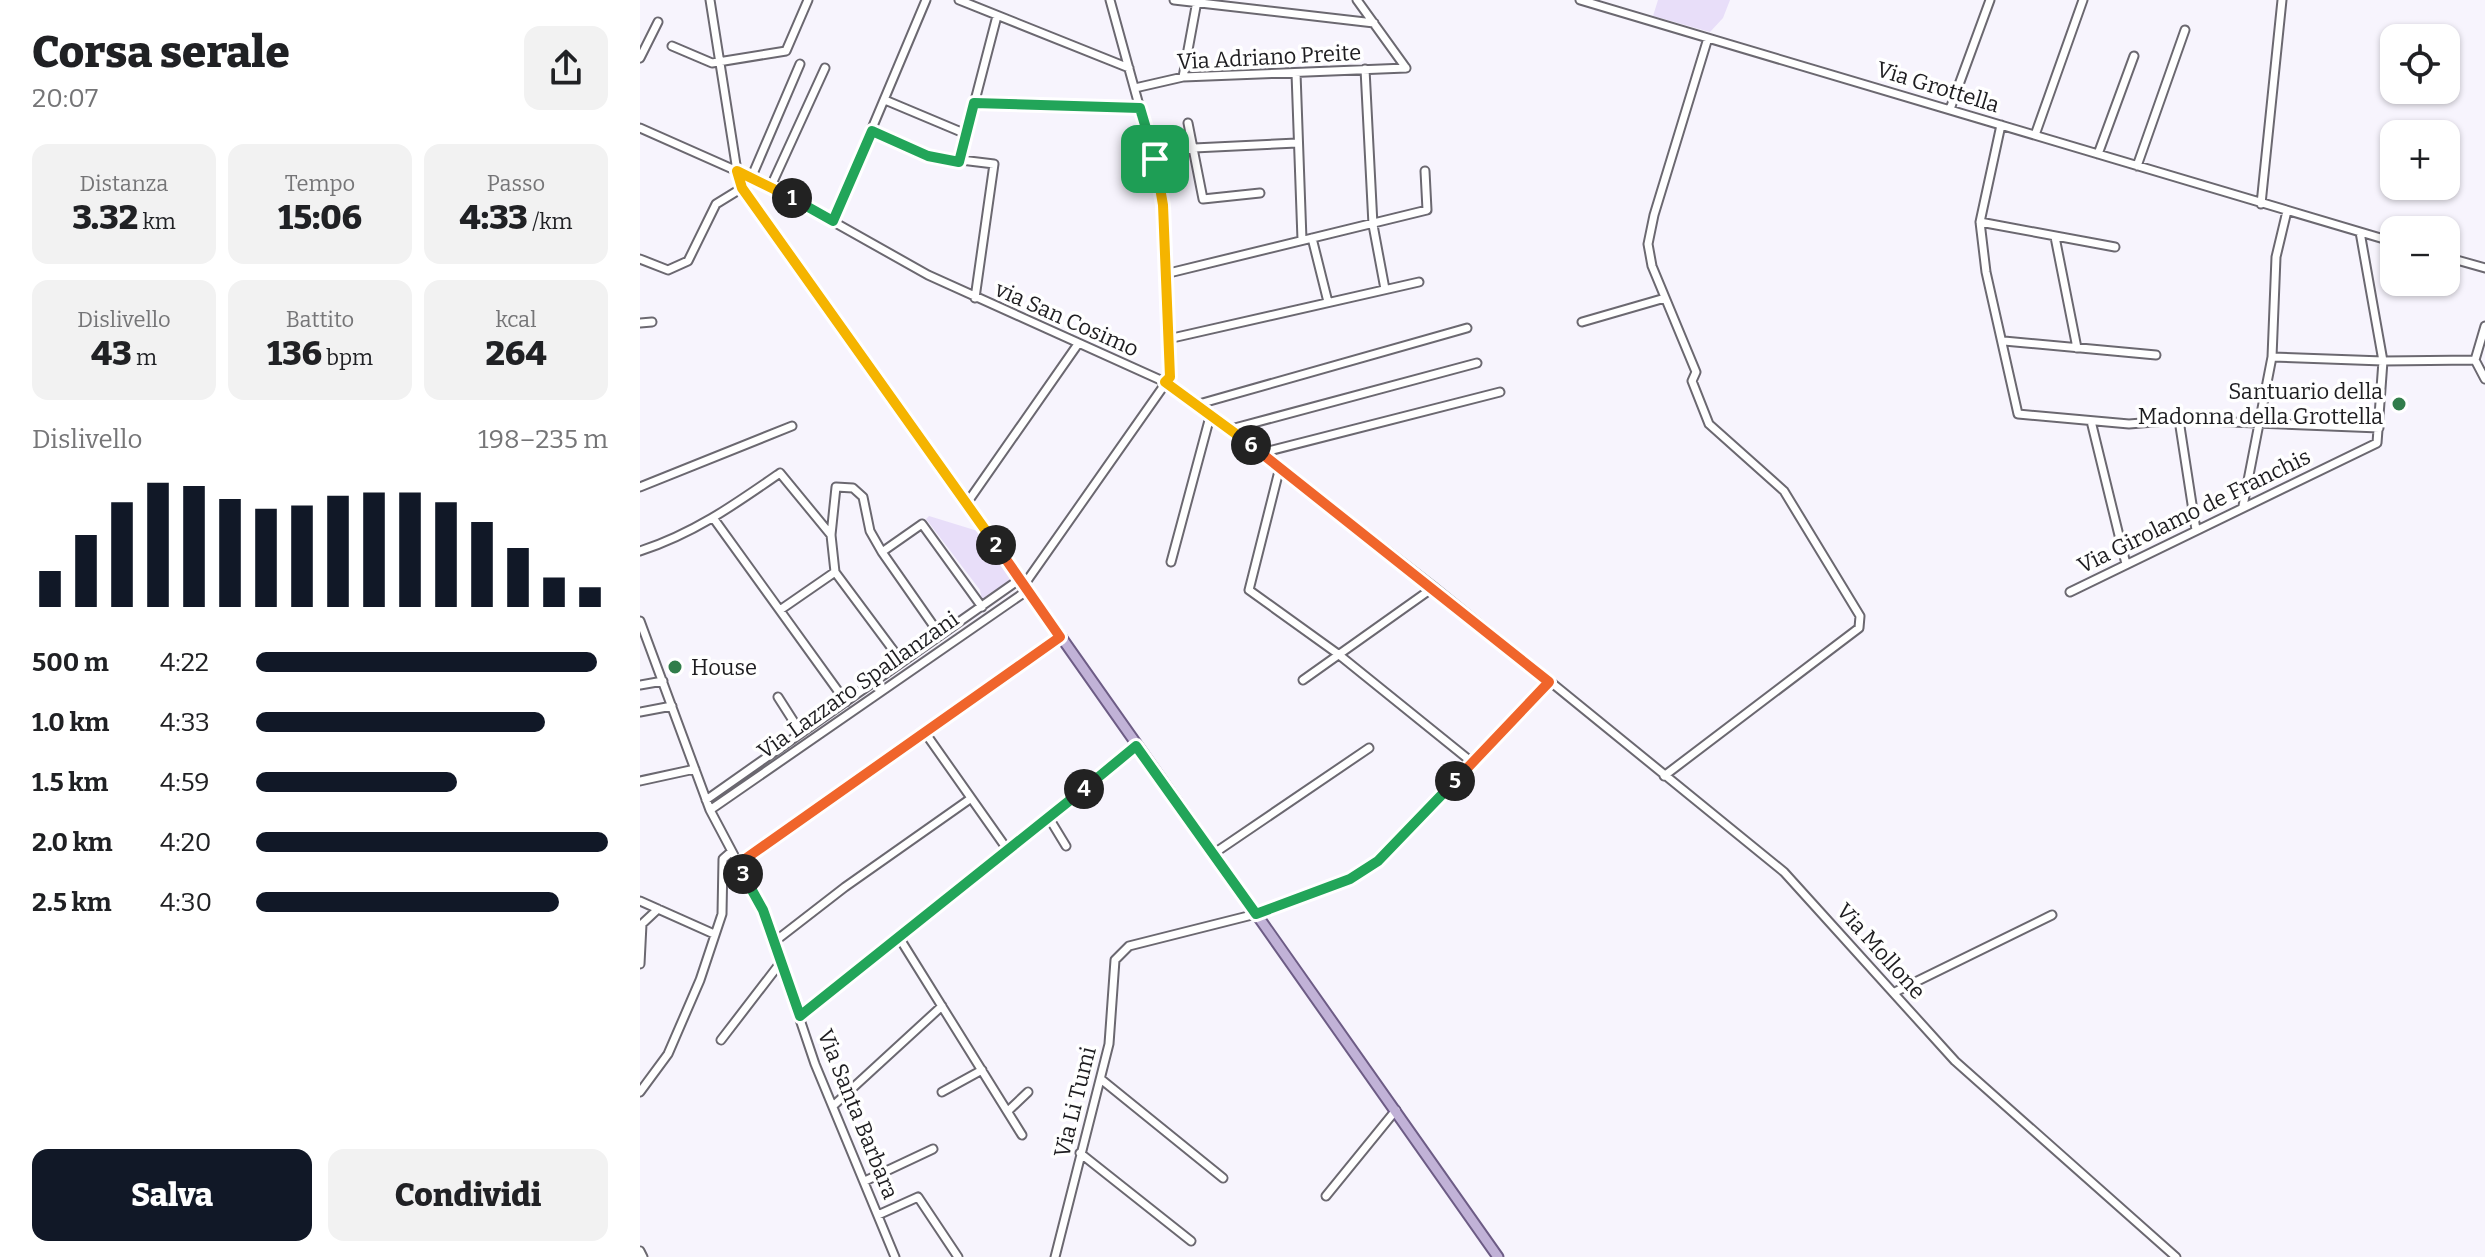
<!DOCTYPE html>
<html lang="it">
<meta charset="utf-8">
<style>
body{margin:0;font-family:Bitter,serif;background:#f2f2f2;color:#202124;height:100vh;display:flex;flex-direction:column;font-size:30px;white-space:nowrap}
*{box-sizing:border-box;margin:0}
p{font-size:26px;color:#757577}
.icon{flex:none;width:44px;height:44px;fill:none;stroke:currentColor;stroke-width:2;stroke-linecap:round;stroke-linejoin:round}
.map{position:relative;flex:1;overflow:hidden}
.drawer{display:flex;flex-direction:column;background:#fff;width:640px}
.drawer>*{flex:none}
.controls{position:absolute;left:1740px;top:24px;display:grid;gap:16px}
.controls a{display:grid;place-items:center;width:80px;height:80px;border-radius:16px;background:#fff;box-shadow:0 2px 6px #0004;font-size:40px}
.pin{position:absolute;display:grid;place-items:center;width:68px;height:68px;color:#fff;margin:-34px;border-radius:16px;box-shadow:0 4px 12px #0006}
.km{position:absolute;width:40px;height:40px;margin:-20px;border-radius:50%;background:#222;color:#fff;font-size:22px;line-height:40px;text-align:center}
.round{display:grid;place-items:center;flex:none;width:84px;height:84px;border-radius:16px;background:#f2f2f2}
.headline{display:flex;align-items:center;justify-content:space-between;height:136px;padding:0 32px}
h1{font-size:44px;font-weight:800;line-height:60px}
.stats{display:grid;grid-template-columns:repeat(3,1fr);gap:12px;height:136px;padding:8px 32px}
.stats div{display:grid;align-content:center;border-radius:16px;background:#f2f2f2;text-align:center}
.stats b{font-size:34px;font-weight:800}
.stats small{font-size:22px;font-weight:400}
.stats p{font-size:22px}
.chart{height:224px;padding:16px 32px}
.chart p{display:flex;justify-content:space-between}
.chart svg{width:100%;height:144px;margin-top:8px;stroke:#111827;stroke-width:6}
.action{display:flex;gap:16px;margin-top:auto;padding:16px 32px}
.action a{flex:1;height:92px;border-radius:16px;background:#111827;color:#fff;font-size:32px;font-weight:800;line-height:92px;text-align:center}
.action a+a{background:#f2f2f2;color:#202124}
ul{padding:0 32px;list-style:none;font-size:26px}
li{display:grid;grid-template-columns:128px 96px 1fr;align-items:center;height:60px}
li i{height:20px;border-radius:10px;background:#111827}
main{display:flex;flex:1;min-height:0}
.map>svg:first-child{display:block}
.green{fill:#e8def9}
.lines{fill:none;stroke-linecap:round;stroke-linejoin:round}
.minor-casing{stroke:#6b6870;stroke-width:11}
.major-casing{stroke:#6d5c85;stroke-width:13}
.minor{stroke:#fff;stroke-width:7}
.major{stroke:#c1b2d7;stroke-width:9}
.split-1-casing{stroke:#fff;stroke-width:16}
.split-2-casing{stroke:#fff;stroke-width:16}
.split-3-casing{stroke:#fff;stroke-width:16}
.split-4-casing{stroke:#fff;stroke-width:16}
.split-5-casing{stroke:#fff;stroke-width:16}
.split-6-casing{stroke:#fff;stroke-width:16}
.split-7-casing{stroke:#fff;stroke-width:16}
.split-1{stroke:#22a559;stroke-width:10}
.split-2{stroke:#f5b400;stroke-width:10}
.split-3{stroke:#f0652b;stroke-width:10}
.split-4{stroke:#22a559;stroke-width:10}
.split-5{stroke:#22a559;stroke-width:10}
.split-6{stroke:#f0652b;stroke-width:10}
.split-7{stroke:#f5b400;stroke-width:10}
.poi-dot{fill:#317d4b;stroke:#fff;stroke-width:3}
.labels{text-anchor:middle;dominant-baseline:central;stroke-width:7;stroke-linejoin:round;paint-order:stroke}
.street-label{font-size:22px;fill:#1e1d20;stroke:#fff}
.poi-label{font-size:22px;fill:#1e1d20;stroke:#fff;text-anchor:end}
</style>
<main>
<section class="drawer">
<div class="headline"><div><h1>Corsa serale</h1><p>20:07</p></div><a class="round"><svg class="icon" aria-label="share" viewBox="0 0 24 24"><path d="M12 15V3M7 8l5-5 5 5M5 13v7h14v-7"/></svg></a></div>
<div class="stats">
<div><p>Distanza</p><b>3.32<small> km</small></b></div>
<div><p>Tempo</p><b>15:06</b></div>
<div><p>Passo</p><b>4:33<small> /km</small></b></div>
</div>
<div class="stats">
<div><p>Dislivello</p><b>43<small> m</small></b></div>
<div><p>Battito</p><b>136<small> bpm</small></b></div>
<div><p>kcal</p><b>264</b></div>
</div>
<div class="chart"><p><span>Dislivello</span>198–235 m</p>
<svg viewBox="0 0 160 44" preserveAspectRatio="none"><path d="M5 44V33M15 44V22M25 44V12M35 44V6M45 44V7M55 44V11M65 44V14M75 44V13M85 44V10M95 44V9M105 44V9M115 44V12M125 44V18M135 44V26M145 44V35M155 44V38"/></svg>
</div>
<ul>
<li><b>500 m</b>4:22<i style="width:97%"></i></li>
<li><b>1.0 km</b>4:33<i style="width:82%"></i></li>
<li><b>1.5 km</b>4:59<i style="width:57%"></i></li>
<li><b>2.0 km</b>4:20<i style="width:100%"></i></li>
<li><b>2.5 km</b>4:30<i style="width:86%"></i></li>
</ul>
<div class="action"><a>Salva</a><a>Condividi</a></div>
</section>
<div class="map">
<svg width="1845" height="1257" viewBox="0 0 1845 1257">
<rect width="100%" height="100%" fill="#f7f4fd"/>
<!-- green -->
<path class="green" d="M 1018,0 L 1090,0 L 1083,18 L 1070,32 L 1013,16 Z
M 289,516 L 341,532 L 370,574 L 369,582 L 342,601 L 340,590 L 286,519 Z"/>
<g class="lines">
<!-- minor casing -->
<g class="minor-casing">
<path id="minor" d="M 70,0 L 97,171 L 112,176 L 288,275 L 525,382 L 559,404 L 794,587 L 1144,872 L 1315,1061 L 1536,1257
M 319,0 L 489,68
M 534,0 L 734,23
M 717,0 L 766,68
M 940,0 L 1754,242
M 32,46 L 72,63 L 146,51 L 168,0
M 0,58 L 18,22
M 725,69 L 733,225 L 745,289
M 656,73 L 662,240
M 543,77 L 557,1
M 495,88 L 543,77 L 766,68
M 245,100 L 326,134
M 334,103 L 500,108
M 1310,109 L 1350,0
M 548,123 L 563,199 L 620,193
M 1361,125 L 1340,222 L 1346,272 L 1378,414 L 1489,424 L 1539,420 L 1739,428
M 0,128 L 97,171 L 102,188 L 388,590 L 70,810
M 232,131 L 288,156 L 354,164 L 335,298
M 1395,135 L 1443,0
M 1458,154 L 1494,56
M 515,159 L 554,148 L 657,143
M 319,162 L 357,16
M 1497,166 L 1545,30
M 112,176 L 160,64
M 131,186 L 185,68
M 1621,204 L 1642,0
M 193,221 L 286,0
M 1340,222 L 1475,247
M 1415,237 L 1437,348
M 672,238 L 688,302
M 1806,257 L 1845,268
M 0,259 L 28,270 L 48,261 L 76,204 L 102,188
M 525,274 L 787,210 L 785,171
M 942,322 L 1025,298
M 0,323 L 12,322
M 1845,326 L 1835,360 L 1845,379
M 528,339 L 779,282
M 1364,341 L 1516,355
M 1632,357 L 1743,361 L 1720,232
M 559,404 L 827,328
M 1539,420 L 1556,530
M 1451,421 L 1486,564
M 591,429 L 837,363
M 621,453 L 860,392
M 0,487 L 152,426
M 327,503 L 438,344
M 1603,506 L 1632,357 L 1636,257 L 1647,211
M 74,519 L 206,702
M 0,551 C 53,534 94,505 140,473 L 191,535
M 242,552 L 282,524 L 342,607
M 531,562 L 571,413
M 384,585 L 530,377 L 521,185 L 470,0
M 1430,592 L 1737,443 L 1743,361 L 1835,360
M 140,610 L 195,572
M 0,621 L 70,810 L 123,910 L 175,1064 L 255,1257
M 262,662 L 195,572 L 191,535 L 196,487 L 213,488 L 223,497 L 230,531 L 242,552 L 300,635
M 663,680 L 794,587
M 0,685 L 23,681
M 138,697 L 161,733
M 0,712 L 32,706
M 286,734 L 367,849
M 833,763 L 909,682
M 1024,776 L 1219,628 L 1220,616 L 1144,491 L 1069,424 L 1052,381 L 1056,372 L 1012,266 L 1008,244 L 1014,215 L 1068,38
M 0,781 L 55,769
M 66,800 L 380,579
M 409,818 L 426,846
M 573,854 L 729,748
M 98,864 L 420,637
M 0,901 L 74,934
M 260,939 L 382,1135
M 134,942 L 205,887 L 330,799
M 0,964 L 2,924 L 18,909
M 1255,992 L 1412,915
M 160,1016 L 496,746
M 81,1040 L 141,962
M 462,1080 L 583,1178
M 0,1092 L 28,1054 L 60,980 L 82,914 L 83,859 L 91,852
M 302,1092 L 342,1070
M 193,1106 L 302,1006
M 368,1111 L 388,1092
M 440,1153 L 551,1241
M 225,1181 L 293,1149
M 686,1196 L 756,1110
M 238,1215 L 278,1197 L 318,1257
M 0,1251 L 3,1257
M 415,1257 L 469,1044 L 475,960 L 489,946 L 616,914 L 710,879 L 738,861 L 833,763 L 698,654 L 609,590 L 640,467"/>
</g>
<!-- major casing -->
<g class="major-casing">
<path id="major" d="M 388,590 L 858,1257"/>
</g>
<!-- minor -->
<use href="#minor" class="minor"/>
<!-- major -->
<use href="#major" class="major"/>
</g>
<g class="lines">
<!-- split-1 casing -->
<g class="split-1-casing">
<path id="split-1" d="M 152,198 L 193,221 L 232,131 L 288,156 L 319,162 L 334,103 L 500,108 L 515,159"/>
</g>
<!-- split-2 casing -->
<g class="split-2-casing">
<path id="split-2" d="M 152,198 L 97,171 L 102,188 L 356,545"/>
</g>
<!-- split-3 casing -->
<g class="split-3-casing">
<path id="split-3" d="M 103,874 L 98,864 L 420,637 L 356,545"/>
</g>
<!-- split-4 casing -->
<g class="split-4-casing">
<path id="split-4" d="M 103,874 L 123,910 L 160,1016 L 444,789"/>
</g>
<!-- split-5 casing -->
<g class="split-5-casing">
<path id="split-5" d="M 444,789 L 496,746 L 616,914 L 710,879 L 738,861 L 815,781"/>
</g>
<!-- split-6 casing -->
<g class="split-6-casing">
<path id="split-6" d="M 611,445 L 909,682 L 815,781"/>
</g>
<!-- split-7 casing -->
<g class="split-7-casing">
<path id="split-7" d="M 515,159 L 523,205 L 530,377 L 525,382 L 611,445"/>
</g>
<!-- split-1 -->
<use href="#split-1" class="split-1"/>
<!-- split-2 -->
<use href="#split-2" class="split-2"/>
<!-- split-3 -->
<use href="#split-3" class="split-3"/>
<!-- split-4 -->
<use href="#split-4" class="split-4"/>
<!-- split-5 -->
<use href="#split-5" class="split-5"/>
<!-- split-6 -->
<use href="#split-6" class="split-6"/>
<!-- split-7 -->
<use href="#split-7" class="split-7"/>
</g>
<!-- markers -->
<g class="poi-dot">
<circle cx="1759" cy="404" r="8"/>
<circle cx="35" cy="667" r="8"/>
</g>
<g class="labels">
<!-- street labels -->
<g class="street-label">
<text transform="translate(629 57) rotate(-3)">Via Adriano Preite</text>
<text transform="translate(1298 87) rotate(17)">Via Grottella</text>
<text transform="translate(427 319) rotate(24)">via San Cosimo</text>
<text transform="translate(1554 511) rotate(-26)">Via Girolamo de Franchis</text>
<text transform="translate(218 685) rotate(-35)">Via Lazzaro Spallanzani</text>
<text transform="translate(1241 951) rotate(48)">Via Mollone</text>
<text transform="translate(435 1102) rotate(-76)">Via Li Tumi</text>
<text transform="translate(218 1114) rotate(68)">Via Santa Barbara</text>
</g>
<!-- poi labels -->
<g class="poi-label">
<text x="1743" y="391">Santuario della<tspan x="1743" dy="25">Madonna della Grottella</tspan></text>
<text x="51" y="667" text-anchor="start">House</text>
</g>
</g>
</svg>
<div class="controls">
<a><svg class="icon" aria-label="locate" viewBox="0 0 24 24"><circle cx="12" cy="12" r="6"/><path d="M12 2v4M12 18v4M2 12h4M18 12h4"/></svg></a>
<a>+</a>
<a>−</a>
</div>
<div class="pin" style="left:515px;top:159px;background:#1e9e55"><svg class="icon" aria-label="arrive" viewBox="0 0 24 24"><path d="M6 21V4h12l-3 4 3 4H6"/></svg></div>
<b class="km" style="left:152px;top:198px">1</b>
<b class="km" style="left:356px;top:545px">2</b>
<b class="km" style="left:103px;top:874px">3</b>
<b class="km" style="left:444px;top:789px">4</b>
<b class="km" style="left:815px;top:781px">5</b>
<b class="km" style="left:611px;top:445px">6</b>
</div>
</main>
